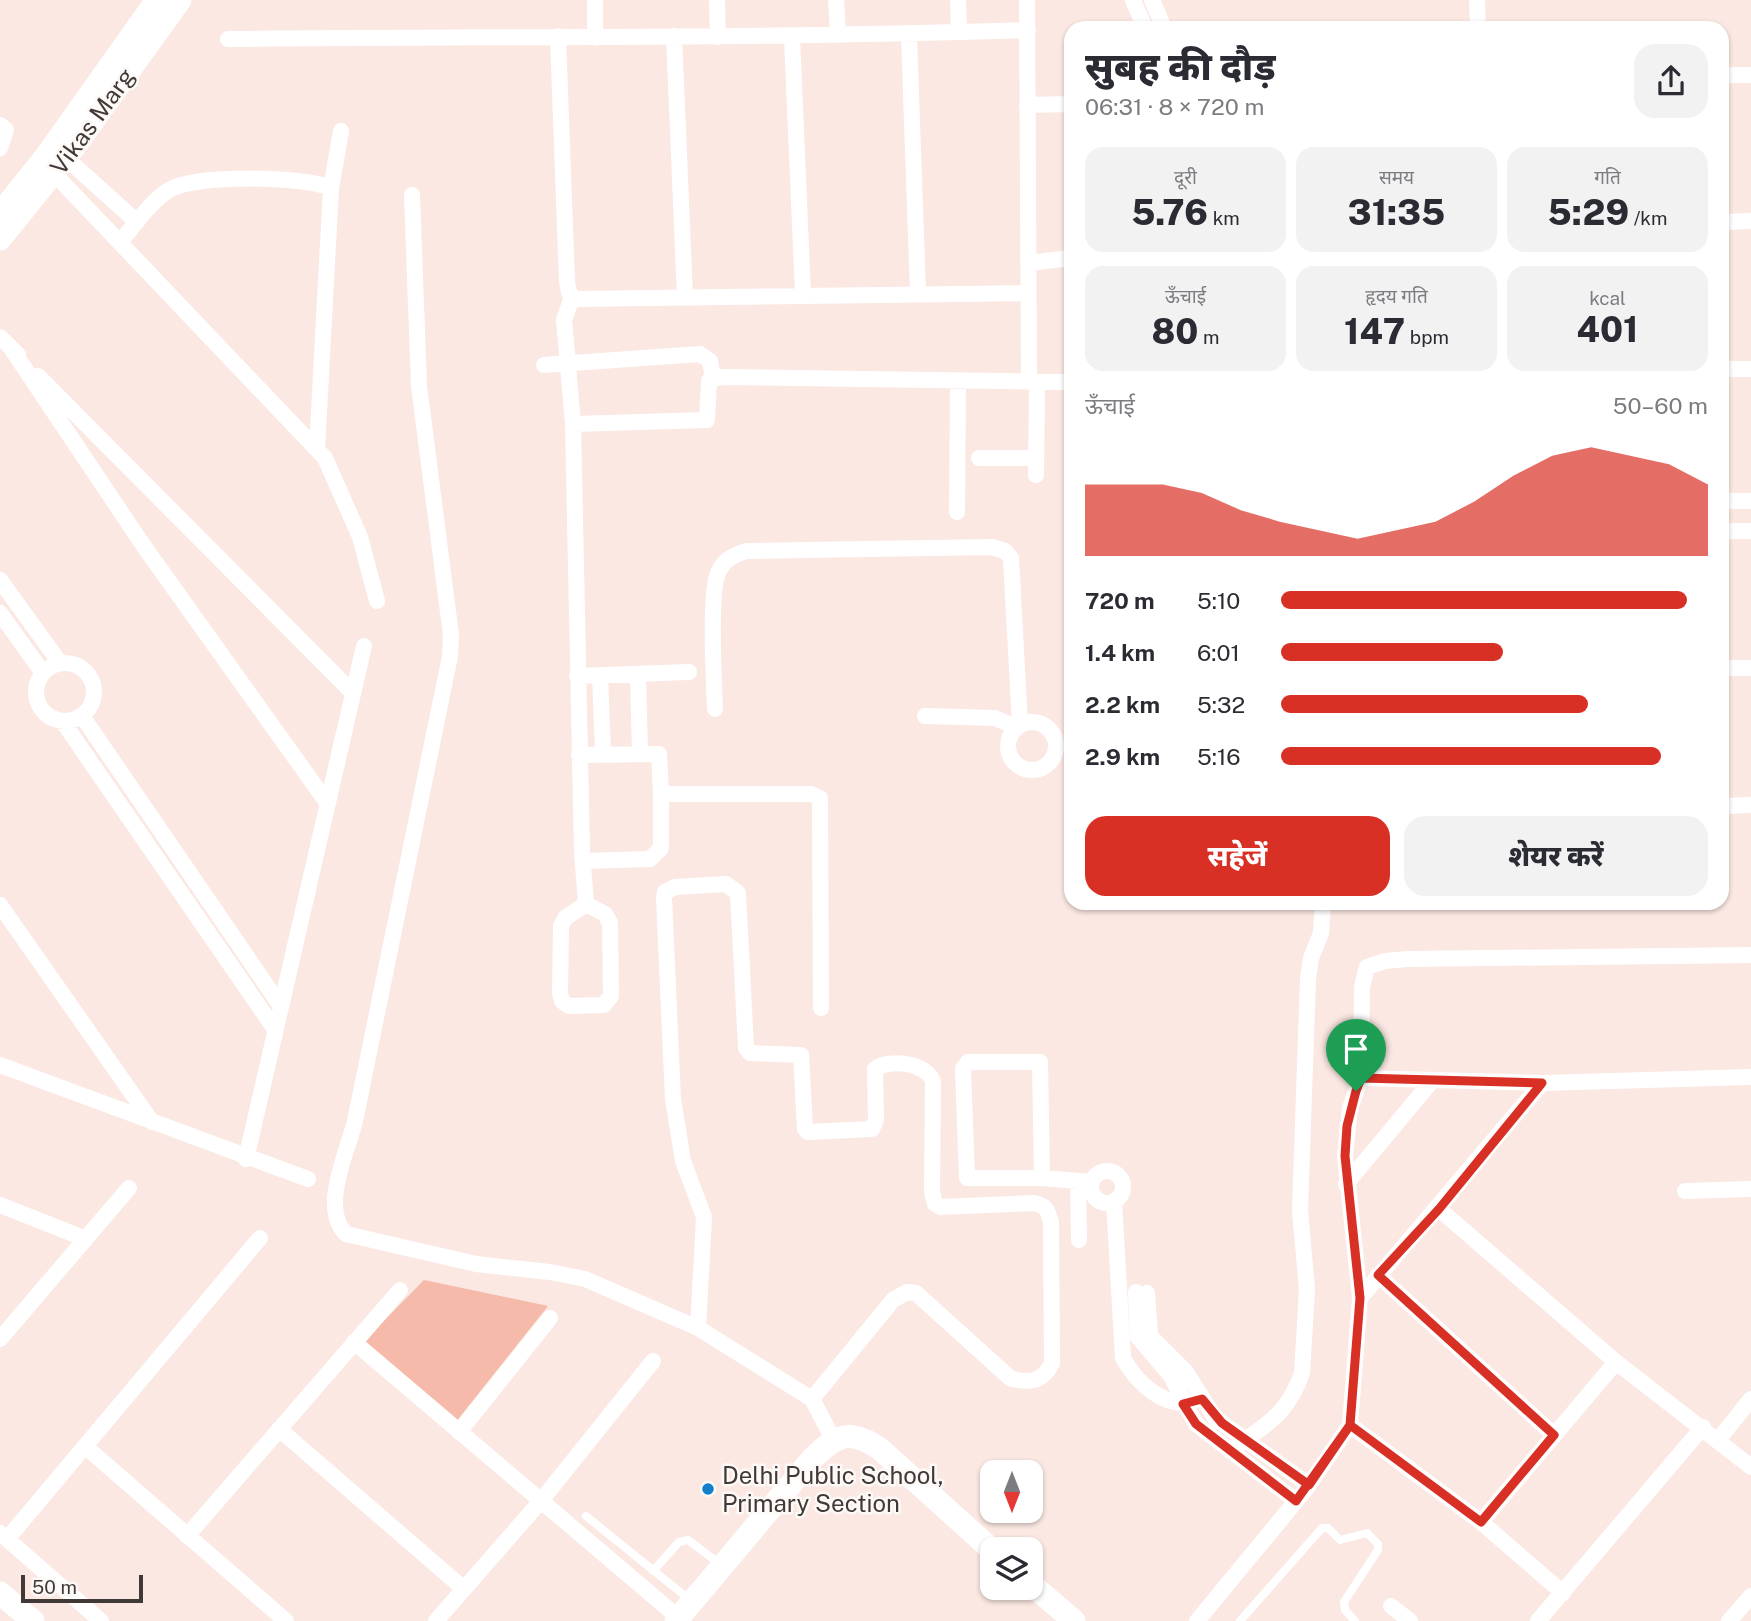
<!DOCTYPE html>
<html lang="hi">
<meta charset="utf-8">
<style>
body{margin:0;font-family:"Public Sans","Noto Sans Devanagari",sans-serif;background:#f2f2f3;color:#2b2b33;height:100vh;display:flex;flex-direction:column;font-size:26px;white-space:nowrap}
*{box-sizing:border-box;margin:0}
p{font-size:23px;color:#7c7c81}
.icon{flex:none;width:38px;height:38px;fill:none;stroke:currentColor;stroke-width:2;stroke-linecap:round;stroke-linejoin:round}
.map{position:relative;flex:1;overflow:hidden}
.sheet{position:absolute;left:1064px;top:21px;width:665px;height:889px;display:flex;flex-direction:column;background:#fff;border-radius:21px;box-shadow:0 2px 5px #0004}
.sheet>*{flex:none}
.needle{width:46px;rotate:180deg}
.buttons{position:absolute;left:980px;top:1460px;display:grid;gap:14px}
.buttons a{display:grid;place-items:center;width:63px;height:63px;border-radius:14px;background:#fff;box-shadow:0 2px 5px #0004;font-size:35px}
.scale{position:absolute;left:21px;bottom:18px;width:122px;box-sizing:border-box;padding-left:7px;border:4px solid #413937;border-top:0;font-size:19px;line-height:24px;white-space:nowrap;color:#413937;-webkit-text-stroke:5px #fcf9f7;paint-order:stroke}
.pin{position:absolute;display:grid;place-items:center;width:60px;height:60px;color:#fff;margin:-72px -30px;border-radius:50% 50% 50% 0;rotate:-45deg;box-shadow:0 0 7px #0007}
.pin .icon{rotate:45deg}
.round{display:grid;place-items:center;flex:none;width:74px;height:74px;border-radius:21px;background:#f2f2f3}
.overview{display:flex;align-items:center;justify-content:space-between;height:119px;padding:0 21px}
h1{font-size:38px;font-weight:800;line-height:52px}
.metrics{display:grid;grid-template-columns:repeat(3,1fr);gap:10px;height:119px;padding:7px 21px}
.metrics div{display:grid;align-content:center;border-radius:18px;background:#f2f2f3;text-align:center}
.metrics b{font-size:35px;font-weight:800}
.metrics small{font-size:19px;font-weight:400}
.metrics p{font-size:19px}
.chart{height:196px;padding:14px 21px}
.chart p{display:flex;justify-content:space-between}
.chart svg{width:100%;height:126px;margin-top:7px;fill:#d93025;opacity:.7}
.primary-button{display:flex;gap:14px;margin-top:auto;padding:14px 21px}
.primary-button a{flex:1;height:80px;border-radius:21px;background:#d93025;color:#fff;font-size:28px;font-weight:800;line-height:80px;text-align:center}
.primary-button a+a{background:#f2f2f3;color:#2b2b33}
ul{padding:0 21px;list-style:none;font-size:23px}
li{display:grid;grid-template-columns:112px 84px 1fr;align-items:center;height:52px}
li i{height:18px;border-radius:9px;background:#d93025}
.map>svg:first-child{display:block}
.green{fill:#f5baa9}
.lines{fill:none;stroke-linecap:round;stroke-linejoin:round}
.lane{stroke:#fff;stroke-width:8}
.street{stroke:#fff;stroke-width:16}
.secondary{stroke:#fff;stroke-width:23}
.route-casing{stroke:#fff;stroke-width:14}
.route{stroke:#d93025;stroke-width:9}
.poi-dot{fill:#147fca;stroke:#fcf9f7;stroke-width:2.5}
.labels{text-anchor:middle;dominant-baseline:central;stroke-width:5;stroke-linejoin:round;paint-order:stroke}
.street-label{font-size:24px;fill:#413937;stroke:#fcf9f7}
.poi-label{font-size:24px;fill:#413937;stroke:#fcf9f7;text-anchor:start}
</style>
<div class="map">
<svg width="1751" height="1621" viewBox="0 0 1751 1621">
<rect width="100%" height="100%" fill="#fbe8e2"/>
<!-- green -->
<path class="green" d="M 424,1280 L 548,1306 L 455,1423 L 363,1342 Z"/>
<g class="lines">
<!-- lane -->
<path class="lane" d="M 586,1516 L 690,1600
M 653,1571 L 679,1542 L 688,1540 L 720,1564
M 1240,1621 L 1322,1528 L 1328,1528 L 1340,1540 L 1367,1533 L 1378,1544 L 1378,1550 L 1344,1602 L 1345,1610 L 1355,1621"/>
<!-- street -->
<path class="street" d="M 595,0 L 595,38
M 717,0 L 718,37
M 836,0 L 838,35
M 958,0 L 959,32
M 1027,0 L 1029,382
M 1133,0 L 1145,28
M 1152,0 L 1164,28
M 1477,0 L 1478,28
M 909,35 L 918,293
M 558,36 L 567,282 L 569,292 L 574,299 L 1028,293
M 674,36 L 685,297
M 792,37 L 803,295
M 228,39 C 495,36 761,39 1028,30
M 1722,75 L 1751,75
M 1027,105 L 1071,104
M 0,125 L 6,130 L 0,148
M 66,158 L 137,222
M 46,165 L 325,458 L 360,537 L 377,601
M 412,195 L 419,386 L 451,635 L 450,656 L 355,1121 C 347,1153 320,1208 346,1234 L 476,1264 L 550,1272 L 585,1279 L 698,1328 L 812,1399 L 833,1439
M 1722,222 L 1751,221
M 120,242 C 135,225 150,202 169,190 C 195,174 303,176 331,188 L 341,131
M 1028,263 L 1071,258
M 572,297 L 564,320 L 573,424 L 582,852 L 586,904 L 605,914 L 610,923 L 611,996 L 604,1005 L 569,1006 L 562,1001 L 560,993 L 561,926 L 565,918 L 586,904
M 0,337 L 18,355
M 11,348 L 143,545 L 328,804
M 544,365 L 700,354 L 710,361 L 713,378
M 1722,369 L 1751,369
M 38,376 L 352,692
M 573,424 L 707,420 L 709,381 L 721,377 L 1071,382
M 317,449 L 331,188
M 979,458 L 1036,458
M 1036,475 L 1037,382
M 1722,501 L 1751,501
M 957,512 L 958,381
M 1722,531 L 1751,531
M 0,580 L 60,663
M 0,613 L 43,673
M36 692a29 29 0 1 1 58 0a29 29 0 1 1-58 0Z
M 1722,668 L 1751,668
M 638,674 L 640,752
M 600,675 L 603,752
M 577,676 L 689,672
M 715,709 C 714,682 709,594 718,573 C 723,560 734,555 746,551 L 992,547 L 1005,551 L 1011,558 L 1020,725
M 82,716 L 280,1005
M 925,716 L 995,718 L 1016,727
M1008 746a24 24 0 1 1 48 0a24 24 0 1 1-48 0Z
M 63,722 L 274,1028
M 579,755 L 659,754 L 661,794 L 811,794 L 820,798 L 821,1008
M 1722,806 L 1751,805
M 583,861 L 650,859 L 661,848 L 661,794
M 0,905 L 152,1122
M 0,1065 L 308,1179
M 1361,1078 L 1542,1083 L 1751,1077
M 246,1159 L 364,646
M1091 1187a16 16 0 1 1 32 0a16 16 0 1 1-32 0Z
M 1042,1178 L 1040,1062 L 968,1062 L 963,1069 L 967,1178 L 1042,1178 L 1092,1182
M 1078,1181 L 1079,1240
M 1346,1184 L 1431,1082
M 1685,1191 L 1751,1189
M 1114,1201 L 1123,1358 C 1136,1382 1163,1408 1192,1402
M 0,1205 L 86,1239
M 1439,1209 L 1616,1362 L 1751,1467
M 1378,1275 L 1554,1435
M 1136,1292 L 1138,1337 L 1171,1376 L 1196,1424 L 1296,1501
M 1147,1293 L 1150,1336 L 1186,1372 L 1215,1418 L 1309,1485
M 1360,1298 L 1542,1083
M 698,1328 L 704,1217 L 683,1161 L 673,1099 L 664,898 L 665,892 L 675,887 L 726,884 L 738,893 L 746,1048 L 750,1053 L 801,1055 L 805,1129 L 808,1132 L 872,1129 L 876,1120 L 875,1069 C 889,1058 928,1063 933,1082 L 932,1192 L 935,1204 L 940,1207 L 1033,1203 C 1046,1205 1048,1210 1051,1223 L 1052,1363 C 1043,1382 1029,1384 1010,1378 L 916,1293 L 907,1292 L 893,1300 L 812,1399
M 0,1339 L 129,1188
M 354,1342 L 679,1618
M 1350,1425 L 1481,1522 L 1563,1593
M 279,1429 L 464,1589
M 459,1432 L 550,1318
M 1718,1440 L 1751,1399
M 87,1448 L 286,1621
M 1230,1451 C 1263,1426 1287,1417 1302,1373 L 1307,1290 L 1300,1210 L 1308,979 L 1311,958 L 1321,933 L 1323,903
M 1481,1522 L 1616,1362
M 0,1533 L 101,1621
M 187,1536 L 400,1290
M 7,1539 L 260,1238
M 1391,1606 L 1410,1621
M 436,1621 L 540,1502 L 653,1361
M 1197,1621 L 1306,1489 L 1350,1425 L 1360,1298 L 1345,1156 L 1350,1108 L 1361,1078 L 1362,987 L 1367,967 L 1385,961 L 1407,959 L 1751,955
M 1538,1621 L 1703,1427
M 1729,1621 L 1751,1596"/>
<!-- secondary -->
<path class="secondary" d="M 0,214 L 47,155 L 157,0
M 0,239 L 75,146 L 180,0
M 1031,1584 L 1074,1621
M 0,1593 L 33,1621
M 676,1621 L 813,1458 C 837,1435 850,1428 880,1449 L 992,1550"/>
</g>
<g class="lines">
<!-- route casing -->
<g class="route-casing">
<path id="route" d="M 1356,1091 L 1347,1126 L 1345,1156 L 1360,1298 L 1350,1425 L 1309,1485 L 1222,1423 L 1202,1399 L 1183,1404 L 1196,1424 L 1296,1501 L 1350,1425 L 1481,1522 L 1554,1435 L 1378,1275 L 1439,1209 L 1542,1083 L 1361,1078 L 1356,1091"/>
</g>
<!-- route -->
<use href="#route" class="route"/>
</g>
<!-- markers -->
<circle class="poi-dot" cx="708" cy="1489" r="7"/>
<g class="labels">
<!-- street labels -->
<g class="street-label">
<text transform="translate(92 121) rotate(-54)">Vikas Marg</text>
</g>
<!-- poi labels -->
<g class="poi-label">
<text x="722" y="1475">Delhi Public School,<tspan x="722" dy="28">Primary Section</tspan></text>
</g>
</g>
</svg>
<div class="buttons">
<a><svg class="needle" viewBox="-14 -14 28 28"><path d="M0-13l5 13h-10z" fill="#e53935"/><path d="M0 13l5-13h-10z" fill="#7c7c81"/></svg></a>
<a><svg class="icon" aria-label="layers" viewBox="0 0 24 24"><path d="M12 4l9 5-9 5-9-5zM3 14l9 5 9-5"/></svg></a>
</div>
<div class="scale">50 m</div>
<div class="pin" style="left:1356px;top:1091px;background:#1e9e55"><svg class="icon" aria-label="arrive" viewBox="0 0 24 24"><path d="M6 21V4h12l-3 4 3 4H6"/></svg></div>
<section class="sheet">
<div class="overview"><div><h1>सुबह की दौड़</h1><p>06:31 · 8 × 720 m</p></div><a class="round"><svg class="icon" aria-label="share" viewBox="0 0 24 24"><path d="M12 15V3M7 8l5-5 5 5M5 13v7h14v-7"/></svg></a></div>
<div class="metrics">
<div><p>दूरी</p><b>5.76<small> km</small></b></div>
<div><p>समय</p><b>31:35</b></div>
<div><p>गति</p><b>5:29<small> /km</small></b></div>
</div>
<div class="metrics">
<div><p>ऊँचाई</p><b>80<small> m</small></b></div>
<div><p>हृदय गति</p><b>147<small> bpm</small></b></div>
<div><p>kcal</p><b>401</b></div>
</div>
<div class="chart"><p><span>ऊँचाई</span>50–60 m</p>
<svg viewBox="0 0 160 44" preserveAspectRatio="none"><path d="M0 44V19L10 19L20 19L30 22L40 28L50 32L60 35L70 38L80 35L90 32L100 25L110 16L120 9L130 6L140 9L150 12L160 19V44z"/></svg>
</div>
<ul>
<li><b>720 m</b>5:10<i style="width:95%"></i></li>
<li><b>1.4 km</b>6:01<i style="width:52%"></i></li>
<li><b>2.2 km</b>5:32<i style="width:72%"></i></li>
<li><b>2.9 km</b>5:16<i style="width:89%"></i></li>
</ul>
<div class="primary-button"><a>सहेजें</a><a>शेयर करें</a></div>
</section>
</div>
